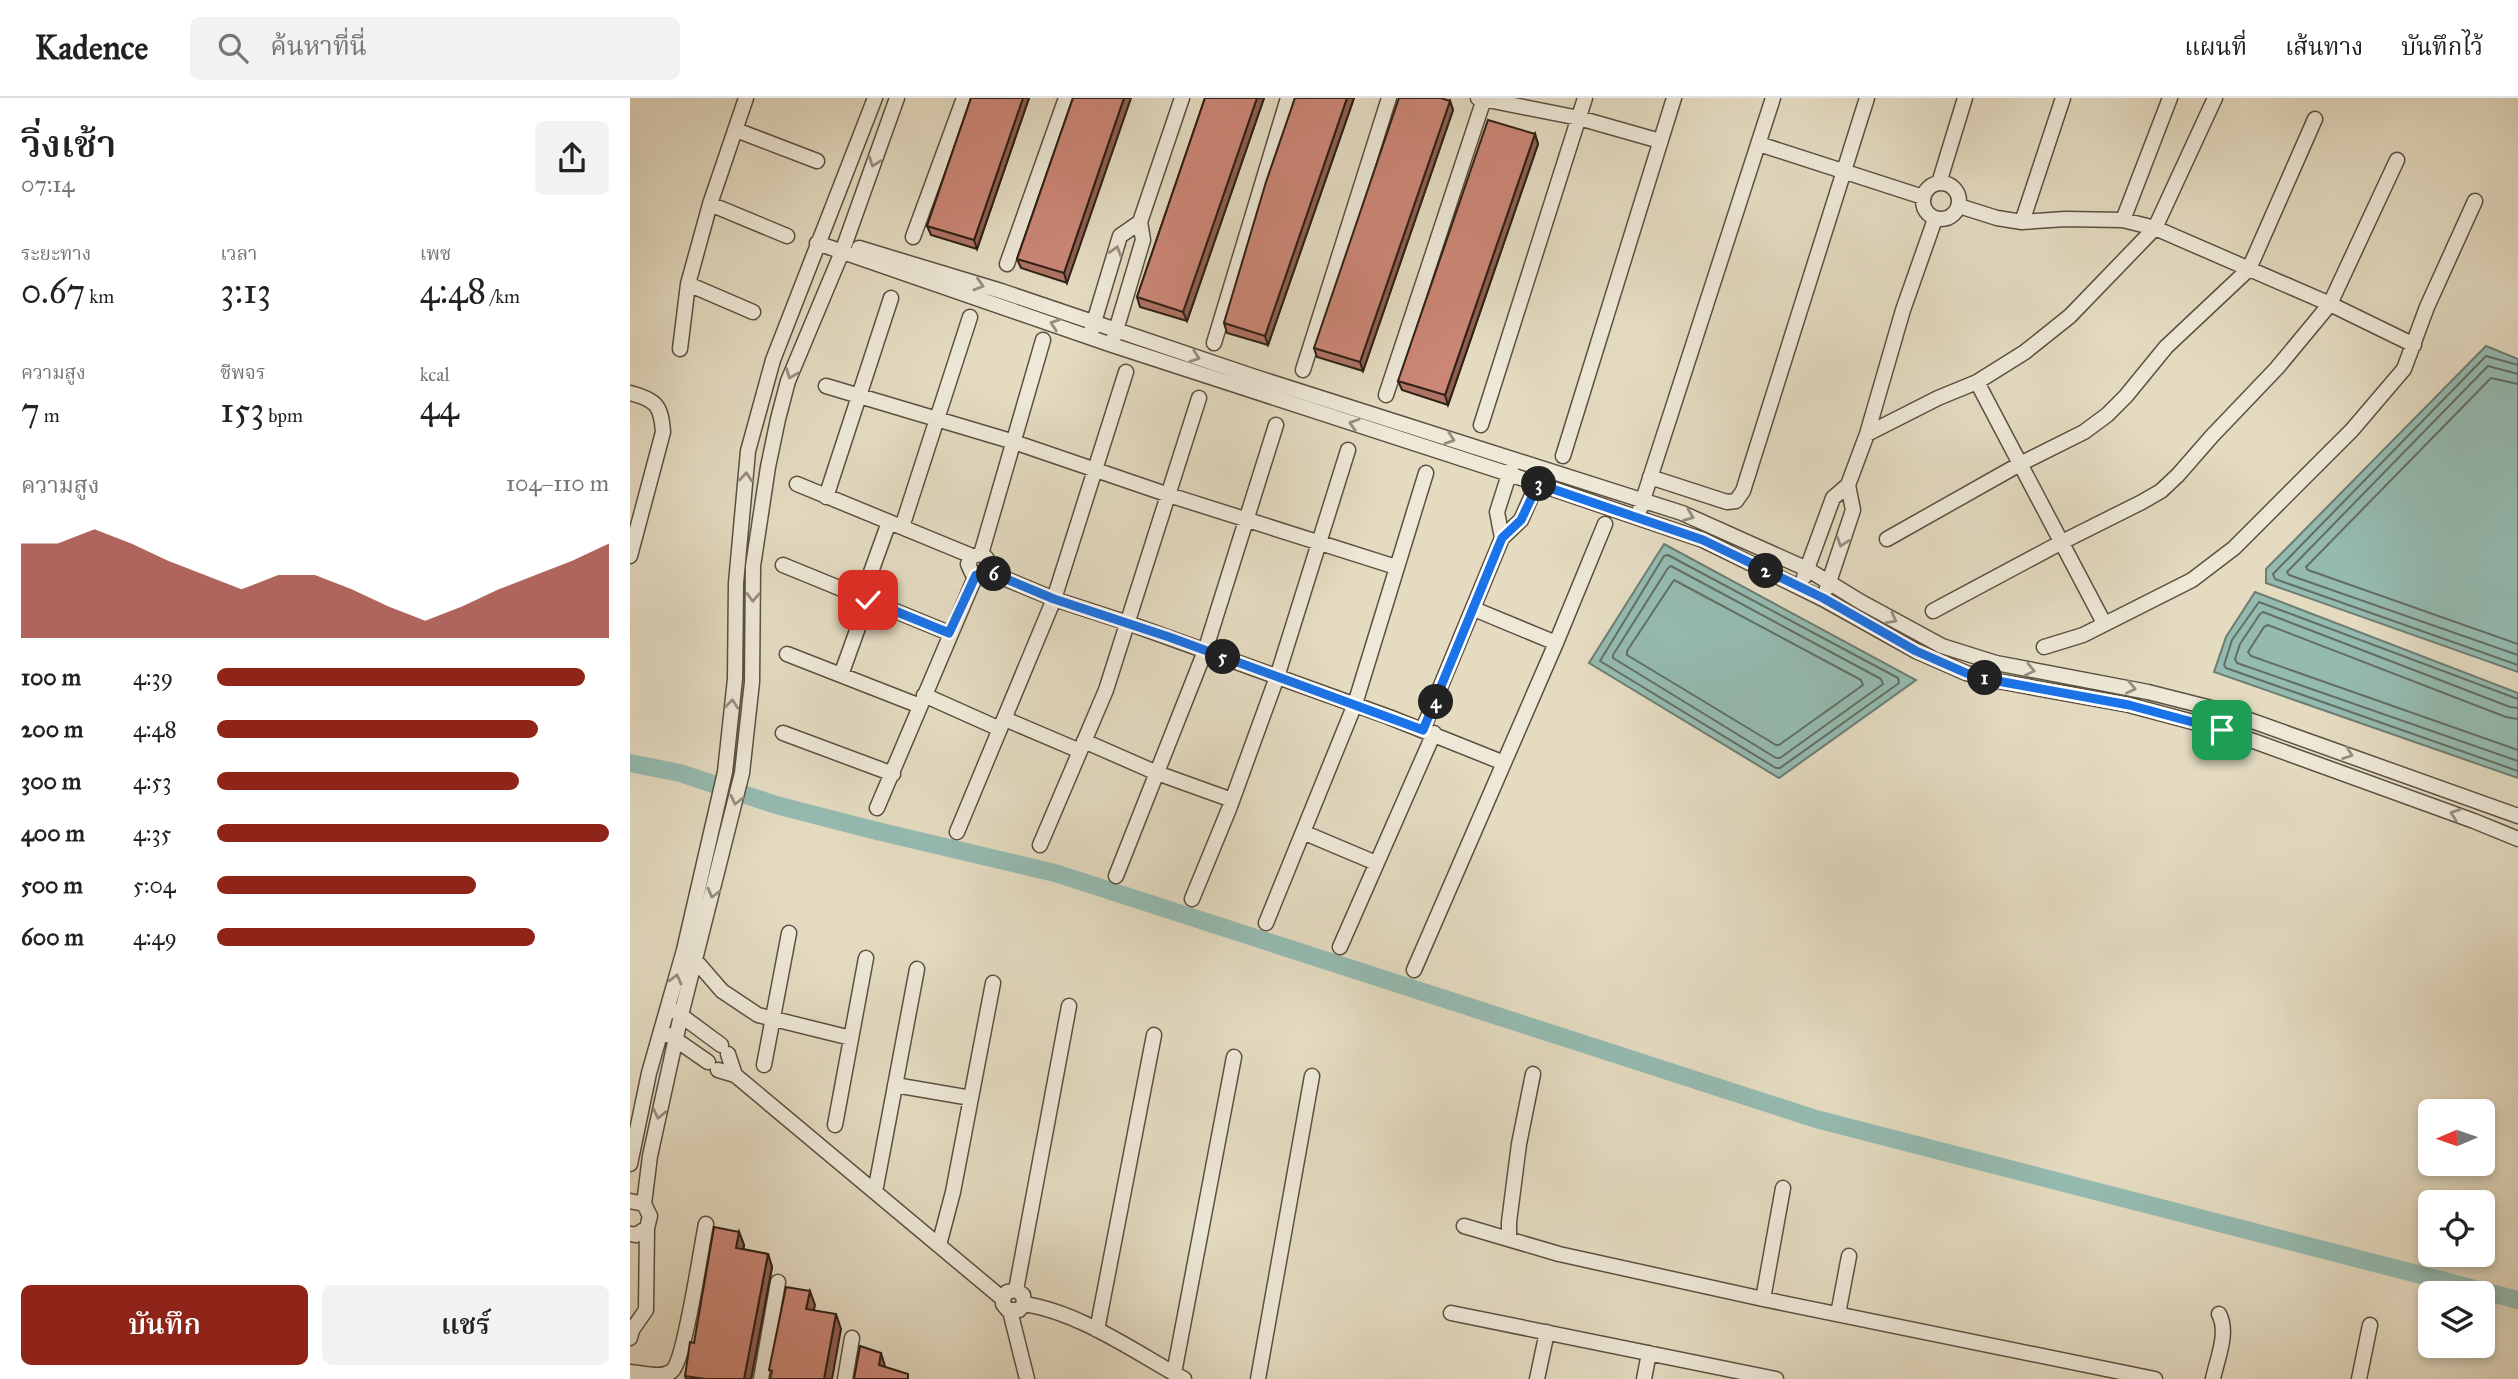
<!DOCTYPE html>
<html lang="th">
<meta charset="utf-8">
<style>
body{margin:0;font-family:"IM FELL Great Primer","Noto Serif Thai",serif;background:#f2f2f2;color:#222;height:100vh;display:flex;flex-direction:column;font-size:26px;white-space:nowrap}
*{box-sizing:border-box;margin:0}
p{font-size:23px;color:#767676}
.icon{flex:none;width:38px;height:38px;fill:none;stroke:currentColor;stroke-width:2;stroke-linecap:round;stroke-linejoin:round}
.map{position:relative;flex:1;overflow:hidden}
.sheet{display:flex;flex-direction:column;background:#fff;width:630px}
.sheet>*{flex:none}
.needle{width:46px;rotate:268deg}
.fabs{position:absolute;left:1788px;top:1001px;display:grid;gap:14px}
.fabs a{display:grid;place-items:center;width:77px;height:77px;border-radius:10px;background:#fff;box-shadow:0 4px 10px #0003;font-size:35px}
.pin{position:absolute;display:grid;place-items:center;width:60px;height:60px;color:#fff;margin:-30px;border-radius:14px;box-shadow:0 4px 10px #0006}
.km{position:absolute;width:35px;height:35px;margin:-18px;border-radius:50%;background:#222;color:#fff;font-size:19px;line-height:35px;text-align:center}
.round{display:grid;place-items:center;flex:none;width:74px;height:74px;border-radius:10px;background:#f2f2f2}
.summary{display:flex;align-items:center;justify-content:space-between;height:119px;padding:0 21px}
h1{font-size:38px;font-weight:600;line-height:52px}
.figures{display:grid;grid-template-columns:repeat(3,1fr);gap:10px;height:119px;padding:7px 21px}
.figures div{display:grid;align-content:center}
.figures b{font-size:35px;font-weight:600}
.figures small{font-size:19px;font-weight:400}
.figures p{font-size:19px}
.chart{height:196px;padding:14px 21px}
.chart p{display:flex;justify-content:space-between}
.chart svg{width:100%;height:126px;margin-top:7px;fill:#8f2418;opacity:.7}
.action{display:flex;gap:14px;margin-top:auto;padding:14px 21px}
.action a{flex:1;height:80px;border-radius:10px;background:#8f2418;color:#fff;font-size:28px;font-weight:600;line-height:80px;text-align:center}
.action a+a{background:#f2f2f2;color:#222}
ul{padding:0 21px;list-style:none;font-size:23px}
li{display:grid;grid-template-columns:112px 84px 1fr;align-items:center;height:52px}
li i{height:18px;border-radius:9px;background:#8f2418}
header{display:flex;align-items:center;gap:42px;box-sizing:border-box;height:98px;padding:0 35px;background:#fff;border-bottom:2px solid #e0e0e0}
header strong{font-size:33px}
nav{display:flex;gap:38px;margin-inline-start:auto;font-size:24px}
.search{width:490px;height:63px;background:#f2f2f2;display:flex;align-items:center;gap:18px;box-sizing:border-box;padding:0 24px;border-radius:10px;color:#767676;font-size:26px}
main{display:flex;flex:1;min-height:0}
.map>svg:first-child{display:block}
.water{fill:#95bbb1;stroke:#6c7d73;stroke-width:2}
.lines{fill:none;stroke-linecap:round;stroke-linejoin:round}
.shore{stroke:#626e63;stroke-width:2}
.canal{stroke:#95bbb1;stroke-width:18}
.street-casing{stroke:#5c5040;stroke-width:17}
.street{stroke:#ede8d7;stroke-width:14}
.wall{fill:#af7365;stroke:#2e2115;stroke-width:2}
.shaded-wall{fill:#8e5e53;stroke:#2e2115;stroke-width:2}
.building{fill:#cb8676;stroke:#2e2115;stroke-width:2}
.oneway{stroke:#978e80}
.route-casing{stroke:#fff;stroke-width:14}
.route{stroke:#1a73e8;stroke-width:9}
</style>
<header>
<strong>Kadence</strong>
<div class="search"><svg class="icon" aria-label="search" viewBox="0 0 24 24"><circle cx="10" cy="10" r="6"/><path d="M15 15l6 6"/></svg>ค้นหาที่นี่</div>
<nav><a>แผนที่</a><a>เส้นทาง</a><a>บันทึกไว้</a></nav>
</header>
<main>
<section class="sheet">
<div class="summary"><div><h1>วิ่งเช้า</h1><p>07:14</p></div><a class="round"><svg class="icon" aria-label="share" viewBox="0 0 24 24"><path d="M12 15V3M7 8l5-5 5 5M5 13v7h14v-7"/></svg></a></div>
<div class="figures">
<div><p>ระยะทาง</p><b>0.67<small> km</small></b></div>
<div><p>เวลา</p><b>3:13</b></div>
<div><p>เพซ</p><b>4:48<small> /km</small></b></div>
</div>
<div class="figures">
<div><p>ความสูง</p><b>7<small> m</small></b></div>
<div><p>ชีพจร</p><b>153<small> bpm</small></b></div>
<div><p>kcal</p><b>44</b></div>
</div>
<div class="chart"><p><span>ความสูง</span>104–110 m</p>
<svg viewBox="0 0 160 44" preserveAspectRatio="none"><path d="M0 44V11L10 11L20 6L30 11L40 17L50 22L60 27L70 22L80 22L90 27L100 33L110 38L120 33L130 27L140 22L150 17L160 11V44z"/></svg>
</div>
<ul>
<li><b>100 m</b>4:39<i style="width:94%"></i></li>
<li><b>200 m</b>4:48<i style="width:82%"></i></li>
<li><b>300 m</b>4:53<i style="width:77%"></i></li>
<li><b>400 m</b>4:35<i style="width:100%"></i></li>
<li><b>500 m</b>5:04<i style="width:66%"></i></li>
<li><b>600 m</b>4:49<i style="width:81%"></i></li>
</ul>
<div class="action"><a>บันทึก</a><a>แชร์</a></div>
</section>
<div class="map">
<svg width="1888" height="1281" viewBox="0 0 1888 1281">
<rect width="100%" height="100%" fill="#e4dbc1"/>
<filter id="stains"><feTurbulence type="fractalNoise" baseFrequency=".00286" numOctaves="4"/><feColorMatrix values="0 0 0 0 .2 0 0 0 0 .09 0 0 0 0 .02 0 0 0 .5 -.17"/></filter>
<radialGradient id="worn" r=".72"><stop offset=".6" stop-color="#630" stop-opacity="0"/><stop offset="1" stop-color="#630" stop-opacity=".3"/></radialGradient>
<!-- water -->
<path class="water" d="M 1856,248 L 1888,261 L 1888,574 L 1636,485 L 1636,471 Z
M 1034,446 L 1286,582 L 1149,680 L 959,565 Z
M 1625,494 L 1888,595 L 1888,680 L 1584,574 L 1596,539 Z"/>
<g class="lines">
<!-- shore -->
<path class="shore" d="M 1888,267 L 1856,258 L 1643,476 L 1645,481 L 1888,567
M 1888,276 L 1858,268 L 1657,474 L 1659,477 L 1888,557
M 1888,286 L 1861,280 L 1676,469 L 1678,472 L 1888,546
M 1038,457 L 1268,580 L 1269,585 L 1150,670 L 1146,670 L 970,563 L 1034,458 Z
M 1041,468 L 1251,581 L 1253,586 L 1150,660 L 1146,660 L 983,560 L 983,557 L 1038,470 Z
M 1044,482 L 1231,582 L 1233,587 L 1149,647 L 1146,647 L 997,557 L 997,553 Z
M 1888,601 L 1629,504 L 1602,542 L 1594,567 L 1596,570 L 1888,673
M 1888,610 L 1880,609 L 1633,514 L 1630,516 L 1610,546 L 1605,561 L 1607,565 L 1888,663
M 1888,621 L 1876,619 L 1638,527 L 1634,529 L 1618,554 L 1621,558 L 1888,652"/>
<!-- canal -->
<path class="canal" d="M 0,665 L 50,675 L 146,707 L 247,733 L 425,775 L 1186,1021 L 1888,1202"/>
<!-- street casing -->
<g class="street-casing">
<path id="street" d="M 848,0 L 949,20 L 1030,43
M 106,32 L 187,63
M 1129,46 L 1293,99
M1293 103a18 18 0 1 1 36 0a18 18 0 1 1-36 0Z
M 1309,85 L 1335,0
M 80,106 L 157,138
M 1329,108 L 1367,120 L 1392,124 L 1435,121 L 1493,122 L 1525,130 L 1700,206 L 1784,247
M 1493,122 L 1540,0
M 1392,124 L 1433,0
M 283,139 L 334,0
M 187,145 L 482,247 L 879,376 L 1073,442 L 1193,501 L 1286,553 L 1336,575 L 1362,582 L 1499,607 L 1593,632 L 1844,723 L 1888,741
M 229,150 L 371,193 L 622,278 L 1052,415 L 1177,471 L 1231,504 L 1312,548 L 1366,565 L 1518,594 L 1597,614 L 1888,718
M 377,166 L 436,0
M 58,186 L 123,214
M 461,234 L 490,138 L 510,124
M 484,239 L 513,142 L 510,124 L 552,0
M 584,245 L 658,0
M 50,251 L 58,186 L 80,106 L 116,0
M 673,272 L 759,0
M 1347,284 L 1474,525
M 196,288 L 384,344 L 539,397 L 766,469
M 0,295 C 27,302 31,308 33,334 L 0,458
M 756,297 L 854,1
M 851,327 L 955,0
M 1237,336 L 1308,300 L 1347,284 L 1395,254 L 1440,218 L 1525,130 L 1585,0
M 933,358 L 1044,0
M 1020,379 L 1097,404 L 1106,403 L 1113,393 L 1237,0
M 167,386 L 342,458 L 351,456 C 366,464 357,482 342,475 L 338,466 L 342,458
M 196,399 L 261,200
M 1010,411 L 1143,0
M 272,429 L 340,219
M 872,440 L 867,414 L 882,367
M 1257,441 L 1390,366 L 1454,334 L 1477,317 L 1496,298 L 1536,249 L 1619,171 L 1685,21
M 351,456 L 413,242
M 153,467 L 319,535
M 357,473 L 424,501 L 498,525 L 759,619 L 874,665
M 1174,479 L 1203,400 L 1218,387 L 1237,336 L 1273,212 L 1305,121
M 1197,490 L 1223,412 L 1218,387
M 232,499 L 259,424
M 844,511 L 926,545
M 1303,513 L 1432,444 L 1512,404 L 1531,393 L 1548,377 L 1582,338 L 1647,270 L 1700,206 L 1767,62
M 1414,549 L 1453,537 L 1562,482 L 1604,450 L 1722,332 L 1774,271 L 1797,209 L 1845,103
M 157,556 L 290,608
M 211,577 L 238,502
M 294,597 L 370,631
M 375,621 L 450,653
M 793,631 L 872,440 L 891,422 L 911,377
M 153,635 L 263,676
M 454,643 L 527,675 L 602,702
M 247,710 L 346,477
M 327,734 L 424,501 L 496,274
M 675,735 L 746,765
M 410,747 L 476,592 L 569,300
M 486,778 L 575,553 L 646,327
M 562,801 L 599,711 L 647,579 L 718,352
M 636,825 L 725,606 L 796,375
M 710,849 L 804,635
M 66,863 L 92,893 L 128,917 L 221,940
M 784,872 L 926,545 L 975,426
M 45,913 L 91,947
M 39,937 L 78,964
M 98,956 L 105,977
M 134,967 L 159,835
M 88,972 L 105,977 L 373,1201 L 373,1206 L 378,1212 L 389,1212 L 394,1206 L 393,1197 L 386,1192 L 377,1194 L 373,1201
M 265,987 L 341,1000
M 205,1027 L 236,860
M 0,1066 L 19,975 L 54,852 L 95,674 L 105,581 L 106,485 L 118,353 L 143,262 L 245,0
M 245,1094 L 287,871
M 0,1103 L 14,1106 L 20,1118 L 17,1130 L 16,1212 L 2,1232 L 0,1240
M 14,1106 L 20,1058 L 51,917 L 112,675 L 122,584 L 123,468 L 138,369 L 148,321 L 158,283 L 212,154 L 267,0
M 834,1128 L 929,1156 L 1133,1201 L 1525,1281
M 0,1136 L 6,1137 L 17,1130
M 879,1141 L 879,1124 L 889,1046 L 903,976
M 309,1147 L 323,1094 L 363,885
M 386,1192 L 439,908
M 1133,1201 L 1153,1090
M 394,1206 C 449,1214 505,1254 554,1281
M 380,1213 L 397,1281
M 821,1215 L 1146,1281
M 1208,1216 L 1219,1158
M 467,1232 L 524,937
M 0,1274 C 12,1275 32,1281 42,1273 C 55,1262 71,1149 76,1126
M 544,1275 L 604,959
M 131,1281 L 148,1184
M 215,1281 L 222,1240
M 628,1281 L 682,978
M 907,1281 L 917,1234
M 1014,1281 L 1019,1255
M 1583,1281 C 1587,1261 1599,1235 1589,1216
M 1729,1281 L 1740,1227"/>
</g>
<!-- street -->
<use href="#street" class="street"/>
</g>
<!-- wall -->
<path class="wall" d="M 341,0 L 399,0 L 347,151 L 301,137 L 297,128 Z
M 443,0 L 437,185 L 391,170 L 387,161 Z
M 575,0 L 634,0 L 557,223 L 510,209 L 507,199 Z
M 665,0 L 724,0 L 638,247 L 597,235 L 594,225 Z
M 820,3 L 823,12 L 733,273 L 687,259 L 684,250 Z
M 905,36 L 908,46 L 818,307 L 772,292 L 768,283 Z
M 109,1134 L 114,1147 L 113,1151 L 138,1156 L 142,1169 L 121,1281 L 56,1281 L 55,1278 Z"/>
<!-- shaded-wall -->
<path class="shaded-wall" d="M 393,0 L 399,0 L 347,151 L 344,142 Z
M 494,0 L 501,0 L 437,185 L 434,175 Z
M 627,0 L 634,0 L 557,223 L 553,214 Z
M 717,0 L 724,0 L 638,247 L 635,238 Z
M 820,3 L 823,12 L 733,273 L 730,264 Z
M 905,36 L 908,46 L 818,307 L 815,297 Z
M 109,1134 L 114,1147 L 111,1163 L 106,1150 Z
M 138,1156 L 142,1169 L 121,1281 L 114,1281 Z
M 180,1193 L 185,1207 L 181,1225 L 176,1211 Z
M 206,1216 L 211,1231 L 202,1281 L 194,1281 Z
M 251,1255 L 255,1268 L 253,1280 L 249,1267 Z"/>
<!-- building -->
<path class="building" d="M 341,0 L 393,0 L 344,142 L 297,128 Z
M 443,0 L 494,0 L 434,175 L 387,161 Z
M 575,0 L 627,0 L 553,214 L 507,199 Z
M 665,0 L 717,0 L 635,238 L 594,225 L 636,84 Z
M 769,0 L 811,0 L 820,3 L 730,264 L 684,250 Z
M 858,22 L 905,36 L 815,297 L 768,283 Z
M 84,1129 L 109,1134 L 106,1150 L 138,1156 L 114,1281 L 76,1281 L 55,1278 L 60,1244 L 64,1245 Z
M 156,1189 L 180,1193 L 176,1211 L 206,1216 L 194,1281 L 140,1281 L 142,1273 L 139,1272 Z
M 230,1248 L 251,1255 L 249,1267 L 278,1276 L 278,1281 L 224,1281 Z"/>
<!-- one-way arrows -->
<defs><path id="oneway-chevron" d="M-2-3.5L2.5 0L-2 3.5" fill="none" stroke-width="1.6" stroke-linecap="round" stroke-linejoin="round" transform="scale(1.75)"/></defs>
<g class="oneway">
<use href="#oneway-chevron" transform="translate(244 64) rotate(110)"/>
<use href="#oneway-chevron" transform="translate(486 153) rotate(-73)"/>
<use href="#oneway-chevron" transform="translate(349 187) rotate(17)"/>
<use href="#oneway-chevron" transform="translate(425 226) rotate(-161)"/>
<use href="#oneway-chevron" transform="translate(565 259) rotate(19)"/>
<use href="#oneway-chevron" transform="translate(161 276) rotate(111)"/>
<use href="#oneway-chevron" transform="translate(724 326) rotate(-162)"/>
<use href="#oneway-chevron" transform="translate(820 341) rotate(19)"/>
<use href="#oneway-chevron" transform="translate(116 379) rotate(-85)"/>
<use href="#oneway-chevron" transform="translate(1059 418) rotate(21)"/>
<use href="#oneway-chevron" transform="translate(1212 444) rotate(108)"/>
<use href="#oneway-chevron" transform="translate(123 499) rotate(92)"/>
<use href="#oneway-chevron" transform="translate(1262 521) rotate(29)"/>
<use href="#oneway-chevron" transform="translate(1400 572) rotate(12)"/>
<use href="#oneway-chevron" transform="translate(1501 590) rotate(12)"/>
<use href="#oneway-chevron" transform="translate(102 606) rotate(-84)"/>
<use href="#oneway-chevron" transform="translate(1718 656) rotate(20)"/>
<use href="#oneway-chevron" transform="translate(106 702) rotate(103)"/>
<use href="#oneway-chevron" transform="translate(1825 716) rotate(-161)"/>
<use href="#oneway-chevron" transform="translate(83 795) rotate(104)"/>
<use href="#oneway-chevron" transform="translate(46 881) rotate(-75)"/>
<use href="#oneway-chevron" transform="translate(29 1016) rotate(102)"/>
</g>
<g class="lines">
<!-- route casing -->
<g class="route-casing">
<path id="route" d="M 238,502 L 319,535 L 346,477 L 352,477 L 357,473 L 424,501 L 539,539 L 793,632 L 872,440 L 891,422 L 908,386 L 1073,442 L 1193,500 L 1286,553 L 1336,575 L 1362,582 L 1499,607 L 1592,632"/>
</g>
<!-- route -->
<use href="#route" class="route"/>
</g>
<rect width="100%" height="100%" filter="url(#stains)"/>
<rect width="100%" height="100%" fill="url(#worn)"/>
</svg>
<div class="fabs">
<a><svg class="needle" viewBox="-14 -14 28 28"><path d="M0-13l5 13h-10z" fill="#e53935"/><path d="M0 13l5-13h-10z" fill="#767676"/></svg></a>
<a><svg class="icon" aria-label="locate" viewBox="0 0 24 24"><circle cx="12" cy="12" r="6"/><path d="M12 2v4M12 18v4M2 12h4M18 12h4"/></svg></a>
<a><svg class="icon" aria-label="layers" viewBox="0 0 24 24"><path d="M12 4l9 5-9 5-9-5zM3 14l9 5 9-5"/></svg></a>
</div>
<div class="pin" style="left:1592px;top:632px;background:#1e9e55"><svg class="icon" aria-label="arrive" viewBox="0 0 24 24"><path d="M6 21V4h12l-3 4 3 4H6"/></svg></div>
<div class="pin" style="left:238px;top:502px;background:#d93025"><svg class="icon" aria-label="check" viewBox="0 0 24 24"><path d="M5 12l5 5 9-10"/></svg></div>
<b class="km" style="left:1355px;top:580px">1</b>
<b class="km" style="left:1136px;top:473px">2</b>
<b class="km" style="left:909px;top:386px">3</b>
<b class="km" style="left:806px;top:604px">4</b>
<b class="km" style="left:593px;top:559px">5</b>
<b class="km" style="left:364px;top:476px">6</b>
</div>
</main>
